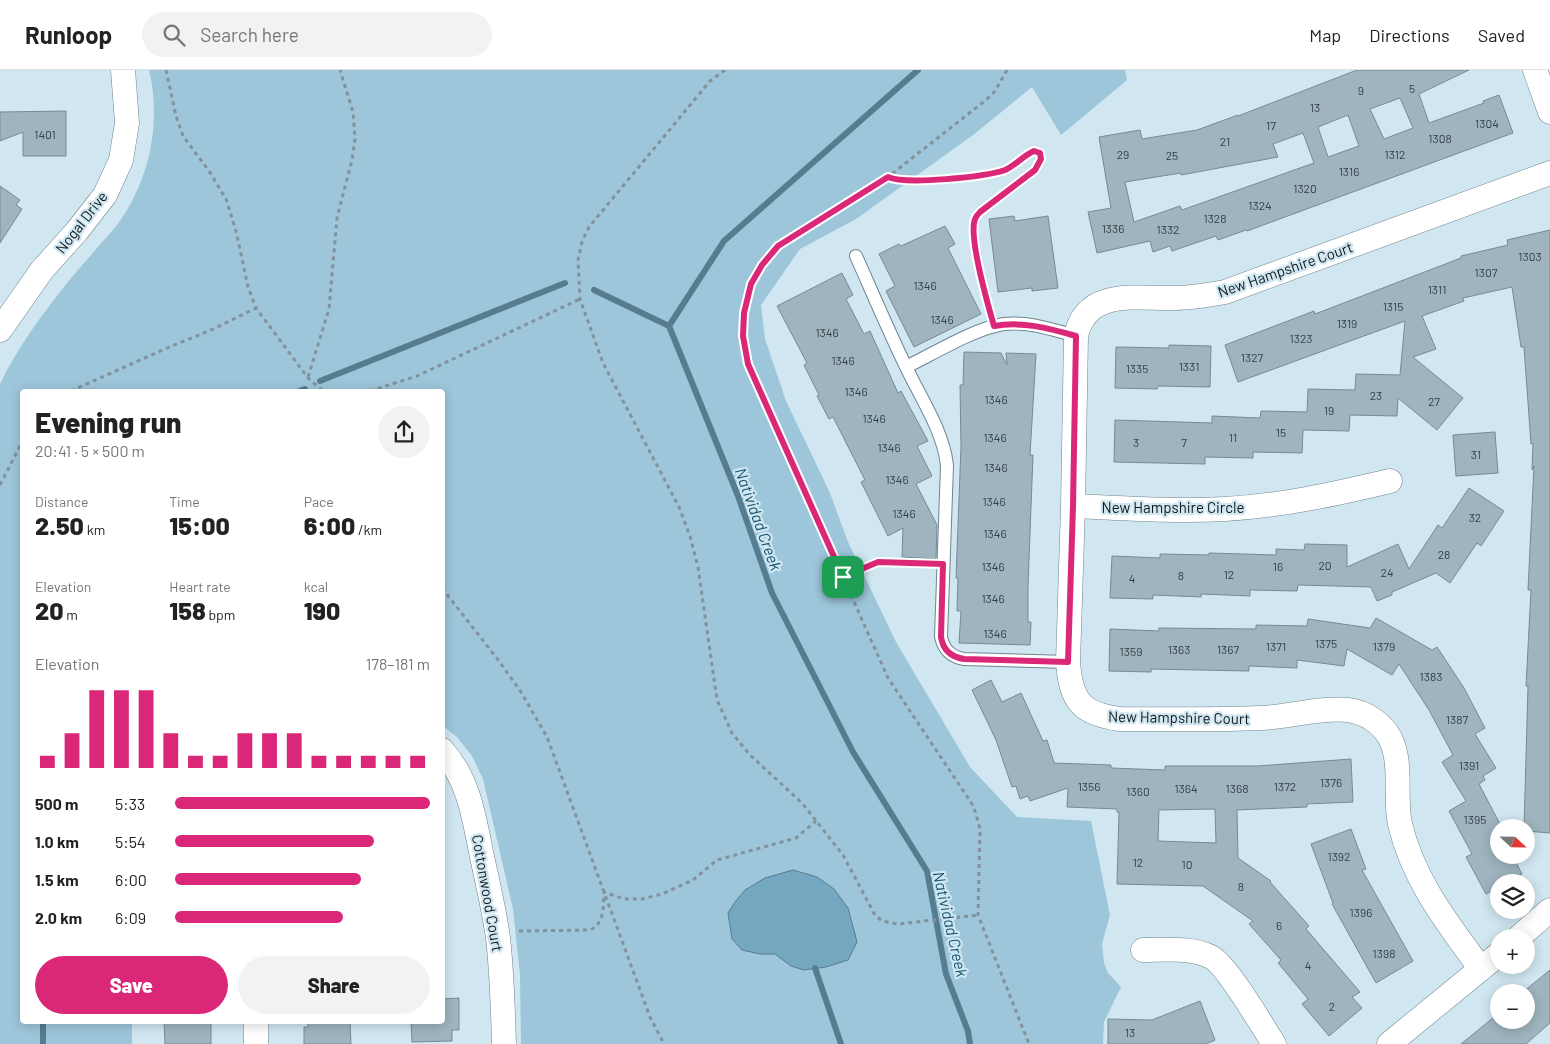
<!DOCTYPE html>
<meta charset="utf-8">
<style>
body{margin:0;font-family:Barlow,sans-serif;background:#f2f2f2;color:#222;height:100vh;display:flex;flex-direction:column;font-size:19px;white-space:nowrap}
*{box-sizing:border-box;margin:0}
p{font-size:16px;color:#767676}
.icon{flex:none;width:28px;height:28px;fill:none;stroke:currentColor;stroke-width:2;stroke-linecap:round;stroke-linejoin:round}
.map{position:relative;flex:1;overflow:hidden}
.drawer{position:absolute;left:20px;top:319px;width:425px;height:635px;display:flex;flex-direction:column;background:#fff;border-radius:5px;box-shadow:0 2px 12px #0003}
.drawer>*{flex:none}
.needle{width:32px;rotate:112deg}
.controls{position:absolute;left:1490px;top:749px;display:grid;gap:10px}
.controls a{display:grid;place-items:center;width:45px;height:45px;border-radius:50%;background:#fff;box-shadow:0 2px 12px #0003;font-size:25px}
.pin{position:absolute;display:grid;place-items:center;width:42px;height:42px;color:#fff;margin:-21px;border-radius:10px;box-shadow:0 2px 8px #0006}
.round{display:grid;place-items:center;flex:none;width:52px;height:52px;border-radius:26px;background:#f2f2f2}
.summary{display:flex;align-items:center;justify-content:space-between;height:85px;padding:0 15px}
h1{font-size:28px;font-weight:800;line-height:38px}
.stats{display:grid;grid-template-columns:repeat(3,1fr);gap:8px;height:85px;padding:5px 15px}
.stats div{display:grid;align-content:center}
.stats b{font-size:25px;font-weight:800}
.stats small{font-size:14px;font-weight:400}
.stats p{font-size:14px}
.chart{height:140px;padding:10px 15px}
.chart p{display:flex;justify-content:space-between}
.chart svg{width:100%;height:90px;margin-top:5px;stroke:#db2777;stroke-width:6}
.action{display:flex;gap:10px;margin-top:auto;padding:10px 15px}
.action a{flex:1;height:58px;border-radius:30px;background:#db2777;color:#fff;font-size:20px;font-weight:800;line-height:58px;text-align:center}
.action a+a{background:#f2f2f2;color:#222}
ul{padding:0 15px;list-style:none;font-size:16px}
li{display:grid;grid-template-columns:80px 60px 1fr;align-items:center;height:38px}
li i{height:12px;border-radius:6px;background:#db2777}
header{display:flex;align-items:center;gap:30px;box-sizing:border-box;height:70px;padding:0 25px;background:#fff;border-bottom:1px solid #e0e0e0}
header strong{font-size:24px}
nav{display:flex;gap:28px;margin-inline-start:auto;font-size:18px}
.search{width:350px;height:45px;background:#f2f2f2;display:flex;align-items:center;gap:12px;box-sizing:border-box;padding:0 18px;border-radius:28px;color:#767676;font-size:19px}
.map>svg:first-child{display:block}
.green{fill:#9dc6db}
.water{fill:#74a7c0;stroke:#567c8f}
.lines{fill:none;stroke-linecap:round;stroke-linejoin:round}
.stream{stroke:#567c8f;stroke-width:6}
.building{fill:#9fb4bf;stroke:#758a94;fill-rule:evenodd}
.service-casing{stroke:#70848e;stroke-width:14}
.minor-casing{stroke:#70848e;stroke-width:25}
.path{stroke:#82929a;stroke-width:3;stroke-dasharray:4 4;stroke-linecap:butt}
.service{stroke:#fff;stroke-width:12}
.minor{stroke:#fff;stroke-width:24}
.route-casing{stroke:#fff;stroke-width:10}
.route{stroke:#db2777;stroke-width:6}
.labels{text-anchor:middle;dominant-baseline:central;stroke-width:4.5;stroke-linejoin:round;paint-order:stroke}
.number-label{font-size:12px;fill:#344046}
.street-label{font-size:15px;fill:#11191d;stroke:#d0e6f1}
.water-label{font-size:16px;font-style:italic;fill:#13556f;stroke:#d0e6f1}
</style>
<header>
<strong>Runloop</strong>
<div class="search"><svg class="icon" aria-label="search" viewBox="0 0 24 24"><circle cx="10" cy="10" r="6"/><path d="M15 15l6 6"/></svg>Search here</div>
<nav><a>Map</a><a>Directions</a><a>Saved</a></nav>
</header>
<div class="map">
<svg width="1550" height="974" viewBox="0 0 1550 974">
<rect width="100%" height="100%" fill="#d0e6f1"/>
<!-- green -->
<path class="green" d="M 149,0 L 1125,0 L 1127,10 L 1061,65 L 1032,17 L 973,65 L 856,149 L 800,179 L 761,235 L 765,269 L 786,331 L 830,423 L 848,472 L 896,572 L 970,697 L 1017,747 L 1091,751 L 1110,845 L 1102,874 L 1104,893 L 1108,903 L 1121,917 L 1104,952 L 1103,974 L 521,974 L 520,905 L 513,839 L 483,709 L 472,686 L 457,667 L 443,656 L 442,321 L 22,321 L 22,951 L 132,951 L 132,974 L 0,974 L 0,314 C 16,281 37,251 60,222 C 70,209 81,196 92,184 C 100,174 109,165 117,155 C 149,112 162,53 149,0 Z"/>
<!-- water -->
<path class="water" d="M 793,800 L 817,807 L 834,819 L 848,838 L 857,872 L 848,890 L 826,897 L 804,900 L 791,896 L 775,884 L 760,884 L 742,880 L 732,869 L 728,843 L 735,832 L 745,820 L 765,808 Z"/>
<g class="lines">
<!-- stream -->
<path class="stream" d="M 594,220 L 669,256
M 669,256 L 738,426 L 772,523 L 853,682 L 927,801 L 946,904 L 968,961 L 970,974
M 669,256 L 724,171 L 918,0
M 320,311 L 565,213
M 299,321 L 305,319
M 815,898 L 841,974
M 43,974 L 43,951"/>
</g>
<!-- building -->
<path class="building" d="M 1357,0 L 1469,0 L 1419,24 L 1429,53 L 1484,33 L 1483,31 L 1499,25 L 1513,63 L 1247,161 L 1246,160 L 1218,170 L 1216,166 L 1172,181 L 1170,176 L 1153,182 L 1150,171 L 1097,183 L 1088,142 L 1111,138 L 1099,67 L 1140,60 L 1142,69 L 1197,60 L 1238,45 L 1238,46 ZM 1400,28 L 1413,58 L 1384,69 L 1370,39 ZM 1348,45 L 1359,76 L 1328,87 L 1318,57 ZM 1303,63 L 1314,93 L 1182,140 L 1180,136 L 1134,152 L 1125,112 L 1181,103 L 1181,105 L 1278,87 L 1273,74 Z
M 66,41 L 66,86 L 23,86 L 23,62 L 0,71 L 0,42 Z
M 0,116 L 20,130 L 16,135 L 22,139 L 0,173 Z
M 1014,146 L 1015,151 L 1048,146 L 1058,218 L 1032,221 L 1032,218 L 998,222 L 989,149 Z
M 945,156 L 955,174 L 948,178 L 981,244 L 914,277 L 886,221 L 895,216 L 879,184 L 899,174 L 901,176 Z
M 1550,160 L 1550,763 L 1526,761 L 1526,758 L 1524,758 L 1528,616 L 1526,616 L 1531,520 L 1528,520 L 1534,396 L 1532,400 L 1533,373 L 1531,374 L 1524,277 L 1521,277 L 1512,217 L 1463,228 L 1464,231 L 1422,246 L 1436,279 L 1413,287 L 1463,328 L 1437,360 L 1398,328 L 1397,346 L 1350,345 L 1349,361 L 1303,360 L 1302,383 L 1253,382 L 1253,388 L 1205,387 L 1205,394 L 1114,392 L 1115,350 L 1212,353 L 1212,346 L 1260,348 L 1261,341 L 1307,342 L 1308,319 L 1355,320 L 1356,304 L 1400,305 L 1405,251 L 1238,312 L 1225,275 L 1314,241 L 1315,244 L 1461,188 L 1461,186 L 1508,175 L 1507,170 Z
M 842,203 L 853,225 L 846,229 L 864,264 L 870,261 L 898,323 L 901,321 L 928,371 L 917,376 L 932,406 L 916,414 L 937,455 L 936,489 L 902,487 L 903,458 L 888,466 L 861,412 L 865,410 L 833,347 L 829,349 L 817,326 L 819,325 L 804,295 L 807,293 L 777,236 Z
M 1169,275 L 1211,276 L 1210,317 L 1158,316 L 1157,319 L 1115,318 L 1116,277 L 1169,278 Z
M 964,282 L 1001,283 L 1007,295 L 1006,283 L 1036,284 L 1030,385 L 1033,385 L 1028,516 L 1028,552 L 1031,552 L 1030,575 L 959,573 L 961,541 L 957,541 L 958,508 L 956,508 L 961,377 L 960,315 L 963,315 Z
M 1495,362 L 1498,403 L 1456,406 L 1453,365 Z
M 1469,418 L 1504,441 L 1481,476 L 1477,473 L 1450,513 L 1436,503 L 1392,522 L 1392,525 L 1377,531 L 1371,517 L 1298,515 L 1297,521 L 1250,520 L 1250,526 L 1201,524 L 1201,527 L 1153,525 L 1153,529 L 1110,528 L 1112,486 L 1160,488 L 1160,484 L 1209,485 L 1209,483 L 1276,485 L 1276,479 L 1304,480 L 1305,474 L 1347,475 L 1347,497 L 1398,474 L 1409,499 L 1438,455 L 1442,458 Z
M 1376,548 L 1432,580 L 1437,577 L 1464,618 L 1485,658 L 1475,664 L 1496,698 L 1483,706 L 1485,710 L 1479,714 L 1502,758 L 1499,758 L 1498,760 L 1499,785 L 1512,785 L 1522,804 L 1507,812 L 1499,812 L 1499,817 L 1486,824 L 1466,787 L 1472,784 L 1449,741 L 1466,731 L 1442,692 L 1453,685 L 1429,640 L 1399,594 L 1392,605 L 1347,579 L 1344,596 L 1297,590 L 1297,598 L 1249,596 L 1249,601 L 1151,599 L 1151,602 L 1109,601 L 1110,559 L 1159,561 L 1159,558 L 1256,559 L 1256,555 L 1307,556 L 1308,549 L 1370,558 Z
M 991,610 L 1002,632 L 1021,623 L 1043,671 L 1047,670 L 1054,693 L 1111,695 L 1111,698 L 1165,700 L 1165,696 L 1258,696 L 1351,689 L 1353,732 L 1307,734 L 1307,737 L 1237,740 L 1238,788 L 1271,811 L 1270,812 L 1309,856 L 1306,859 L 1360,922 L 1352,927 L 1362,938 L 1329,966 L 1302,934 L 1308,929 L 1278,893 L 1281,890 L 1249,854 L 1253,851 L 1203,816 L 1117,814 L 1119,742 L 1117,742 L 1117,739 L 1067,737 L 1068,718 L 1030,731 L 1028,726 L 1020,729 L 1016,716 L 1012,717 L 996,670 L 972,620 ZM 1215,739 L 1216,773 L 1158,771 L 1159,740 Z
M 1351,759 L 1366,799 L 1362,800 L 1413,891 L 1376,913 L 1332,834 L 1333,833 L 1311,774 Z
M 1550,900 L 1550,953 L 1526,974 L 1461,974 L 1499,943 L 1499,950 L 1526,950 L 1526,922 L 1523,922 Z
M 459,928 L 459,960 L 452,960 L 452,971 L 412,972 L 411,951 L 442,951 L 442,929 Z
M 1200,931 L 1215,970 L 1206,974 L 1108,974 L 1108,949 L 1152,950 Z
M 164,951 L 211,951 L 211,974 L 165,974 Z
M 308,951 L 350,951 L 351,974 L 304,974 L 304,957 L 308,957 Z"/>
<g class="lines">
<!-- service casing -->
<g class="service-casing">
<path id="service" d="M 856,186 C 873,224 889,262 907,299 C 922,330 943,361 947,395 L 941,567 C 944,580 951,587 964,589 L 1068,592
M 906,297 C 933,284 975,258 1004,254 C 1029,251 1053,260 1076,266"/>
</g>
<!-- minor casing -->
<g class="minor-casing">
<path id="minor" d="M 1535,0 L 1550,42
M 0,260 L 42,200 L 77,161 L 105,125 L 121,90 L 127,53 L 123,0
M 1073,436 C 1123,438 1174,442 1225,439 C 1281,436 1335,424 1390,411
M 442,680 C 468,708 474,746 481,782 C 487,810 494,839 498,868 C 502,903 503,939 504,974
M 1518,868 L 1550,840
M 1143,880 C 1164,880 1192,877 1211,887 C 1226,894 1263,957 1274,974
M 1481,899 C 1448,854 1413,810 1400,754 C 1394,727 1403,693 1390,668 C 1382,653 1365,642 1348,640 C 1322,637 1288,647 1261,648 C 1214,650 1167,649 1120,649 C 1081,644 1071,631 1068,592 L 1073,436 L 1076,266 C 1086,217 1139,229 1175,228 C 1192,228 1208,225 1225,222 L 1550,103
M 256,951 L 256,974
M 1389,974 L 1499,884"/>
</g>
<!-- path -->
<path class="path" d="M 166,0 L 176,46 L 183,66 L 209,101 L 226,129 L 236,161 L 248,217 L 256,238 L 308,308 L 323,321
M 725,0 L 710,11 L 589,157 L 582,172 L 578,190 L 580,229 L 603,293 L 679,437 L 690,466 L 698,497 L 717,630 L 732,663 L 749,684 L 802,733 L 843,785 L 875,845 L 882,851 L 898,854 L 978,845
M 1007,0 L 995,21 L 986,30 L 888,107 L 778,177 L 762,195 L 751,214 L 744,243 L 743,266 L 748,294 L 888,608 L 974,737 L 980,759 L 978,845 L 1029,974
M 888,107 C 903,114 977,109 994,104 C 1008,99 1019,91 1031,82 L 1035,81 L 1039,83 L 1041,89 L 1035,100 L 980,142 C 965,165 984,215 990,241
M 308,307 L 329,239 L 337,148 L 352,90 L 355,69 L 353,42 L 340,0
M 71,321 L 167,278 L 211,260 L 256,238
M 370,321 L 417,306 L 580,229
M 0,415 L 22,372
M 843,507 L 878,492 L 928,493
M 442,518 L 499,591 L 521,622 L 547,667 L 650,947 L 664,974
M 519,861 L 590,860 C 605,853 603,837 604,822 L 624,829 L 642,829 L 662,824 L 693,810 L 717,790 L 796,768 L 816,751"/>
<!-- service -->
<use href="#service" class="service"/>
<!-- minor -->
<use href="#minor" class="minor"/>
</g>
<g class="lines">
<!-- route casing -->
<g class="route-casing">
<path id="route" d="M 1034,81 L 1040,83 L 1041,89 L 1035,100 L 980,142 C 978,144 976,146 975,149 C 968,167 988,235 994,256 C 1022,251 1048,258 1076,266 L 1073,436 L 1068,592 L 964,589 C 951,587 943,580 941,567 L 943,494 L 878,492 L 843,507 L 748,294 L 743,266 L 744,243 L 751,214 L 762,195 L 778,176 L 888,107 C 906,115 985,107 1005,100 C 1016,95 1024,85 1034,81 Z"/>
</g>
<!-- route -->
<use href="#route" class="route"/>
</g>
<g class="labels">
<!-- number labels -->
<g class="number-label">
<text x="1412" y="18">5</text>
<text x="1361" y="20">9</text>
<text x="1315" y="37">13</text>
<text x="1487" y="53">1304</text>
<text x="1271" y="55">17</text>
<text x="45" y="64">1401</text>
<text x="1440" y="68">1308</text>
<text x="1225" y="71">21</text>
<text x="1123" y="84">29</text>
<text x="1395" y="84">1312</text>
<text x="1172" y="85">25</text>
<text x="1349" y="101">1316</text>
<text x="1305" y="118">1320</text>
<text x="1260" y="135">1324</text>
<text x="1215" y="148">1328</text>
<text x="1113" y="158">1336</text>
<text x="1168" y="159">1332</text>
<text x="1530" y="186">1303</text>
<text x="1486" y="202">1307</text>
<text x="925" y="215">1346</text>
<text x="1437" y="219">1311</text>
<text x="1393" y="236">1315</text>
<text x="942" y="249">1346</text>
<text x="1347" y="253">1319</text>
<text x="827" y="262">1346</text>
<text x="1301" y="268">1323</text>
<text x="1252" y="287">1327</text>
<text x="843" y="290">1346</text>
<text x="1189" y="296">1331</text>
<text x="1137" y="298">1335</text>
<text x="856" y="321">1346</text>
<text x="1376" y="325">23</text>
<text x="996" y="329">1346</text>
<text x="1434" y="331">27</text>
<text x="1329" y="340">19</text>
<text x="874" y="348">1346</text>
<text x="1281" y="362">15</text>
<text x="995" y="367">1346</text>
<text x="1233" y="367">11</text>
<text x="1136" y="372">3</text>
<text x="1184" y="372">7</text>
<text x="889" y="377">1346</text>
<text x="1476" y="384">31</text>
<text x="996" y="397">1346</text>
<text x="897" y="409">1346</text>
<text x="994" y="431">1346</text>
<text x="904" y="443">1346</text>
<text x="1475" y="447">32</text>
<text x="995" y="463">1346</text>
<text x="1444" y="484">28</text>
<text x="1325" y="495">20</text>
<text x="993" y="496">1346</text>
<text x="1278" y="496">16</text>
<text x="1387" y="502">24</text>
<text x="1229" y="504">12</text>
<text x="1181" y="505">8</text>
<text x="1132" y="508">4</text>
<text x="993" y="528">1346</text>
<text x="995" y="563">1346</text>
<text x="1326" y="573">1375</text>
<text x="1276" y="576">1371</text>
<text x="1384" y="576">1379</text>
<text x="1179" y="579">1363</text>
<text x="1228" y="579">1367</text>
<text x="1131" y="581">1359</text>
<text x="1431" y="606">1383</text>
<text x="1457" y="649">1387</text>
<text x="1469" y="695">1391</text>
<text x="1331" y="712">1376</text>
<text x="1089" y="716">1356</text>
<text x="1285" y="716">1372</text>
<text x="1186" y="718">1364</text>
<text x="1237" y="718">1368</text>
<text x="1138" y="721">1360</text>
<text x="1475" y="749">1395</text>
<text x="1339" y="786">1392</text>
<text x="1138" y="792">12</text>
<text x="1187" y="794">10</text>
<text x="1241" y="816">8</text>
<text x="1361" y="842">1396</text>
<text x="1279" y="855">6</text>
<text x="1384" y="883">1398</text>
<text x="1308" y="895">4</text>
<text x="1332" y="936">2</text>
<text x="1130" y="962">13</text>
</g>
<!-- street labels -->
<g class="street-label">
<text transform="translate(81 152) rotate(-52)">Nogal Drive</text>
<text transform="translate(1285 199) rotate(-19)">New Hampshire Court</text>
<text x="1173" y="437">New Hampshire Circle</text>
<text transform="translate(1179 647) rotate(1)">New Hampshire Court</text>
<text transform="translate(488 823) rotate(80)">Cottonwood Court</text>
</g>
<!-- water labels -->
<g class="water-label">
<text transform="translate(759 449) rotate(70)">Natividad Creek</text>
<text transform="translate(951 854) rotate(77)">Natividad Creek</text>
</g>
</g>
</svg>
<div class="controls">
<a><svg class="needle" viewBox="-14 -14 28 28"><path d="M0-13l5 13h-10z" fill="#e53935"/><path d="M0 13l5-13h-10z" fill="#767676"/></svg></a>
<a><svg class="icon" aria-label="layers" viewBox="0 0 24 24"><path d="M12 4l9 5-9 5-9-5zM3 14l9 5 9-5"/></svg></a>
<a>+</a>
<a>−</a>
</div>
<div class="pin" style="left:843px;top:507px;background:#1e9e55"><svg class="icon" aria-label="arrive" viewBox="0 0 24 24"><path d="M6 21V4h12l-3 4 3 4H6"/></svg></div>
<section class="drawer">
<div class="summary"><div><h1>Evening run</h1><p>20:41 · 5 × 500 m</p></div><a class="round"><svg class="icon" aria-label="share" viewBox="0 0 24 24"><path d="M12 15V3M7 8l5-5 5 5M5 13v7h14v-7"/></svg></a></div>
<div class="stats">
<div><p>Distance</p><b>2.50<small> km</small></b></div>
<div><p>Time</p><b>15:00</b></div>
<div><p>Pace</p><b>6:00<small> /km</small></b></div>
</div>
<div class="stats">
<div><p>Elevation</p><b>20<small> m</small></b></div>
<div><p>Heart rate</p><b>158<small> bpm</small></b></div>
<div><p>kcal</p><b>190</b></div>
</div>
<div class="chart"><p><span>Elevation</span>178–181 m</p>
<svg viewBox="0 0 160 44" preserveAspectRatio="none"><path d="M5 44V38M15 44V27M25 44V6M35 44V6M45 44V6M55 44V27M65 44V38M75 44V38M85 44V27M95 44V27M105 44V27M115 44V38M125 44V38M135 44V38M145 44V38M155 44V38"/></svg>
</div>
<ul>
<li><b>500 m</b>5:33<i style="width:100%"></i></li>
<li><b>1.0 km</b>5:54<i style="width:78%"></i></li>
<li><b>1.5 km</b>6:00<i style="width:73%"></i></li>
<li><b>2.0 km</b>6:09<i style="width:66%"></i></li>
</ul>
<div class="action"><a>Save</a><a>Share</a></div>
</section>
</div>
